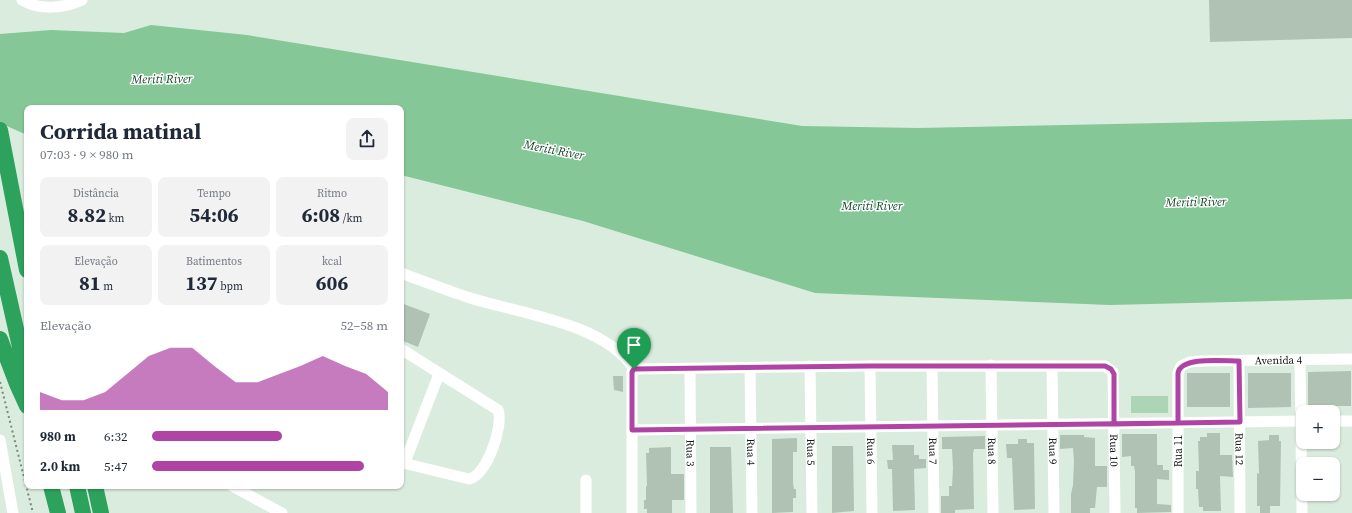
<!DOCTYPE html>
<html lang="pt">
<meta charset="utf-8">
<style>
body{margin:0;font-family:"Source Serif 4",serif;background:#f2f2f3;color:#1f2937;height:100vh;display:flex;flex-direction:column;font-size:15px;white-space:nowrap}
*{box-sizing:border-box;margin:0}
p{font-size:13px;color:#747a83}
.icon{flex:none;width:22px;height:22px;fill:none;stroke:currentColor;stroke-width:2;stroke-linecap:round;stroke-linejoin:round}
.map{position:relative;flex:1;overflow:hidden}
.panel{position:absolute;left:24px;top:105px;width:380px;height:384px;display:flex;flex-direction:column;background:#fff;border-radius:8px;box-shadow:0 1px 3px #0004}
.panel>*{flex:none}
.buttons{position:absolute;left:1296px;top:405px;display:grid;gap:8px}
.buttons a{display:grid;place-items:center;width:44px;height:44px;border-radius:8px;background:#fff;box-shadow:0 1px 3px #0004;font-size:20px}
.pin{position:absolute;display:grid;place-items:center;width:34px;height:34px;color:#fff;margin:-41px -17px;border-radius:50% 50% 50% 0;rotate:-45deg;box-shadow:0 0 4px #0007}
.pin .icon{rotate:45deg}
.round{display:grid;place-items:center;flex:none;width:42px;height:42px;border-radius:8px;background:#f2f2f3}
.headline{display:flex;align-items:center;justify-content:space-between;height:68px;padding:0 16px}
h1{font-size:22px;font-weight:700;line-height:30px}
.metrics{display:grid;grid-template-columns:repeat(3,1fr);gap:6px;height:68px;padding:4px 16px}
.metrics div{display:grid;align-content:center;border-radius:8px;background:#f2f2f3;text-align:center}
.metrics b{font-size:20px;font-weight:700}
.metrics small{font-size:11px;font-weight:400}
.metrics p{font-size:11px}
.chart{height:112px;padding:8px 16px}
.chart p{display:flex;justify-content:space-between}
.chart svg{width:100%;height:72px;margin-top:4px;fill:#b044a4;opacity:.7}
ul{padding:0 16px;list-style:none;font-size:13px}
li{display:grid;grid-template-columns:64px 48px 1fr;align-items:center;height:30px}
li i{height:10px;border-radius:5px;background:#b044a4}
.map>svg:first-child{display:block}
.green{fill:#acd4b6}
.water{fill:#85c797}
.building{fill:#b0c2b4}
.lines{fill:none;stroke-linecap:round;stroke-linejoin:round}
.path{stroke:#7b887e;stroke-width:2;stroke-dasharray:2 3;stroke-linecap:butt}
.minor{stroke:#fff;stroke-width:11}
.highway{stroke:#2da25c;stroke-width:16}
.route-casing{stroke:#fff;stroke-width:8}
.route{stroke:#b044a4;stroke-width:5}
.labels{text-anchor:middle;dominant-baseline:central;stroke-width:3;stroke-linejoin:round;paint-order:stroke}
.street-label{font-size:11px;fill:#151c17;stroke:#fff}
.water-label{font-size:12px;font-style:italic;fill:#144627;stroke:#fff}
</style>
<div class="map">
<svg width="1352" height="513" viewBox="0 0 1352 513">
<rect width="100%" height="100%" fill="#daecde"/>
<!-- green -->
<path class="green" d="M 1131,396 L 1168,396 L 1168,413 L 1131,413 Z"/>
<!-- water -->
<path class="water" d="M 151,25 L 247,35 L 802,126 L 918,128 L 1352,119 L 1352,299 L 1110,305 L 815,293 L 583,221 L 401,175 L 401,108 L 27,108 L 27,135 L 0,123 L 0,34 L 51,30 L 124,33 Z"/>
<!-- building -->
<path class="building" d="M 1209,0 L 1352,0 L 1352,38 L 1210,42 Z
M 401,303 L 430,314 L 418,347 L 401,340 Z
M 1351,371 L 1351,406 L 1308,406 L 1308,372 Z
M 1187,373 L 1230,373 L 1230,407 L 1187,407 Z
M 1248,373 L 1291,373 L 1291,407 L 1248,408 Z
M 613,376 L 623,376 L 623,392 L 614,390 Z
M 1207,433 L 1220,433 L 1220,455 L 1232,455 L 1233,477 L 1220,476 L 1221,511 L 1203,511 L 1203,507 L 1199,507 L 1198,489 L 1196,489 L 1196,471 L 1199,471 L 1198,441 L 1200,441 L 1200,437 L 1207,437 Z
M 1122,434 L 1157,434 L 1157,465 L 1163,465 L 1163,470 L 1169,470 L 1169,480 L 1157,479 L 1157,504 L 1171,505 L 1171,512 L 1137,513 L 1137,508 L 1135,508 L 1135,471 L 1134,466 L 1131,466 L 1131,456 L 1122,457 Z
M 1060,435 L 1084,435 L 1084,437 L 1095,438 L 1095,466 L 1107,466 L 1107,487 L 1097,487 L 1095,508 L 1090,508 L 1090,513 L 1071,513 L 1071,494 L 1073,485 L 1074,461 L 1073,448 L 1060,449 Z
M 1269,435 L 1279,435 L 1279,441 L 1281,441 L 1280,506 L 1270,506 L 1270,513 L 1260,513 L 1260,506 L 1257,506 L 1257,473 L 1259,474 L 1258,441 L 1269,440 Z
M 985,436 L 985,449 L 974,449 L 973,454 L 974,509 L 955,510 L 955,513 L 941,513 L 941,496 L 949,496 L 949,486 L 952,486 L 953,468 L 952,449 L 942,449 L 942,437 Z
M 797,438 L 797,452 L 793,452 L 793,483 L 794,489 L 796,489 L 796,498 L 793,498 L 793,512 L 772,513 L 772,439 Z
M 1018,439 L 1027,439 L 1027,443 L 1034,443 L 1035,509 L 1014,510 L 1012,458 L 1007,458 L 1006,444 L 1018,444 Z
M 892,445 L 914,445 L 914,455 L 919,455 L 919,459 L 926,459 L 926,468 L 914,469 L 915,510 L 893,511 L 892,469 L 888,469 L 887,460 L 893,460 Z
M 832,446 L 853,446 L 854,511 L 832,513 Z
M 671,447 L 671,474 L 684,474 L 684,500 L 672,500 L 672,513 L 647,513 L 647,509 L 644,509 L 644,500 L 646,500 L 646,486 L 647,486 L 646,453 L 649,453 L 649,448 Z
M 710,447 L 731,447 L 733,513 L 710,513 Z"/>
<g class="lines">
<!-- path -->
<path class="path" d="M 0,382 L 33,513"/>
<!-- minor -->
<g class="minor">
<path d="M 22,0 C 39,11 65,8 82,0"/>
<path d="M 401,273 C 423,281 445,290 467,297 C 516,313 604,322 634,369"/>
<path d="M 401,349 L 498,410 C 504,425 487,476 469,479 L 407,464 L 405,462 L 439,374"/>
<path d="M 1300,360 L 1302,513"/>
<path id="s1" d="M 1239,361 L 1240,513"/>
<path id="s2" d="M 991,365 L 993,513"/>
<path id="s3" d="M 810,366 L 812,513"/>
<path id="s4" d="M 870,366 L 872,513"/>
<path id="s5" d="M 932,366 L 934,513"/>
<path id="s6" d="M 1052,366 L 1054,513"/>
<path id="s7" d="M 750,368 L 752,513"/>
<path id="s8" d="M 690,369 L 691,513"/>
<path d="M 1333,421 L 1352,421"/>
<path d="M 632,430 L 1303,421"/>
<path d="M 0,440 L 13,513"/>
<path d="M 586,480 L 586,513"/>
<path d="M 232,486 L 282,513"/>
<path id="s9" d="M 632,513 L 632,372 L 634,369 L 870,366 L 1105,366 L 1113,372 L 1115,513"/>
<path id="s10" d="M 1178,513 L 1178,373 L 1181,366 L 1190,362 L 1202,361 L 1352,359"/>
</g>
<!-- highway -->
<path class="highway" d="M 0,130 L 27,270
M 0,258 L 27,378
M 0,339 L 17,384 L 27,406
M 51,486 L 58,513
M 77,486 L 83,513
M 95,486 L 101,513"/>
</g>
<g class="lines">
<!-- route casing -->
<g class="route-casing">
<path id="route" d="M 634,369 L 870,366 L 1105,366 L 1111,369 L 1114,374 L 1114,424 L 1240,422 L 1239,361 C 1224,361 1181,356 1178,373 L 1178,423 L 632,430 L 632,372 L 634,369"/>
</g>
<!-- route -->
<use href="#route" class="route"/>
</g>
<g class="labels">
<!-- street labels -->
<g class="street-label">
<text stroke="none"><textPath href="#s10" startOffset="246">Avenida 4</textPath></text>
<text stroke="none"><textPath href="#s1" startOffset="88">Rua 12</textPath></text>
<text stroke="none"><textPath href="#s9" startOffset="704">Rua 10</textPath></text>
<text stroke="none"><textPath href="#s4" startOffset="85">Rua 6</textPath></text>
<text stroke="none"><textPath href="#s5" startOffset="85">Rua 7</textPath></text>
<text stroke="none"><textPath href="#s2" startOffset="86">Rua 8</textPath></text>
<text stroke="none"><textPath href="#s6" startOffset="85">Rua 9</textPath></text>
<text transform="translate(1178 451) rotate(-90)">Rua 11</text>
<text stroke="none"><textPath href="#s7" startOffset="84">Rua 4</textPath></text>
<text stroke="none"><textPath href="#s3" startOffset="86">Rua 5</textPath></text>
<text stroke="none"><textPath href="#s8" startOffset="84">Rua 3</textPath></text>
</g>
<!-- water labels -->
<g class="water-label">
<text transform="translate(162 79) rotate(-1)">Meriti River</text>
<text transform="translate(554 150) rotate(11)">Meriti River</text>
<text transform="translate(1196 202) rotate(-1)">Meriti River</text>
<text x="872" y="206">Meriti River</text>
</g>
</g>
</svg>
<div class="buttons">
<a>+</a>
<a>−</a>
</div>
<div class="pin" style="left:634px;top:369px;background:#1e9e55"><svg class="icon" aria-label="arrive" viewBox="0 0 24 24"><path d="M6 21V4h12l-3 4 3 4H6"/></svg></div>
<section class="panel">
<div class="headline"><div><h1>Corrida matinal</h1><p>07:03 · 9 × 980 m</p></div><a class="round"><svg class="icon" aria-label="share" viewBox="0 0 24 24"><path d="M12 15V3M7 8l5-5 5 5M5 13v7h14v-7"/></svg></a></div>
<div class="metrics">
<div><p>Distância</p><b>8.82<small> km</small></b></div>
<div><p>Tempo</p><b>54:06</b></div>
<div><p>Ritmo</p><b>6:08<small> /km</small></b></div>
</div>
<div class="metrics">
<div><p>Elevação</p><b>81<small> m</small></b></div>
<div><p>Batimentos</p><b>137<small> bpm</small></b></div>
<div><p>kcal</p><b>606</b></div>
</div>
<div class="chart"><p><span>Elevação</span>52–58 m</p>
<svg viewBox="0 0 160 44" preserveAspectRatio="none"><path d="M0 44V33L10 38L20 38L30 33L40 22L50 11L60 6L70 6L80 17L90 27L100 27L110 22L120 17L130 11L140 17L150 22L160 33V44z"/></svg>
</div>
<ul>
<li><b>980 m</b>6:32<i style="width:55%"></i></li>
<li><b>2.0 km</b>5:47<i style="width:90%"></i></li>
</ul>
</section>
</div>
